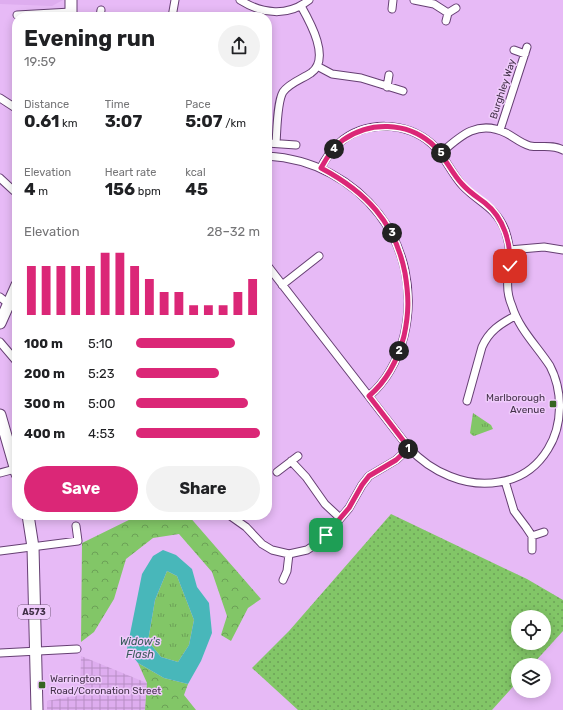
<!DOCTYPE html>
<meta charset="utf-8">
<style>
body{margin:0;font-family:Rubik,sans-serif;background:#f2f2f2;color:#202124;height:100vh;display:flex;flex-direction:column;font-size:15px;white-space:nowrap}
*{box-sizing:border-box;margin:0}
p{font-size:13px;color:#757577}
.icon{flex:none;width:22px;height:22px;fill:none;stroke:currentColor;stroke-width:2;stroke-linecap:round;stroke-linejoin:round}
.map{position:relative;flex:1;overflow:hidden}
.panel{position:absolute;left:12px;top:12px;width:260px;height:508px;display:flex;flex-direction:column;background:#fff;border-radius:16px;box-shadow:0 2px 10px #0003}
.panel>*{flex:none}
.controls{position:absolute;left:511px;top:610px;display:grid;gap:8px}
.controls a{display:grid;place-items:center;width:40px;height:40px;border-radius:50%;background:#fff;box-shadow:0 2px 10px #0003;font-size:20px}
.pin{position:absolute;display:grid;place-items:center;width:34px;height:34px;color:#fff;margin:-17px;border-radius:8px;box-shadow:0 2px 6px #0006}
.km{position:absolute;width:20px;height:20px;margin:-10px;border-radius:50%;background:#222;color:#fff;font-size:11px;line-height:20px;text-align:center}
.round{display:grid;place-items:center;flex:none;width:42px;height:42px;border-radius:21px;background:#f2f2f2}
.head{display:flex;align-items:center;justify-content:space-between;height:68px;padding:0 12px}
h1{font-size:22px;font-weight:700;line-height:30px}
.stats{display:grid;grid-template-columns:repeat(3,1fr);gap:6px;height:68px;padding:4px 12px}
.stats div{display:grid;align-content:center}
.stats b{font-size:17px;font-weight:700}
.stats small{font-size:11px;font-weight:400}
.stats p{font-size:11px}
.chart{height:112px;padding:8px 12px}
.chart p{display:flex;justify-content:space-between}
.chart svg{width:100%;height:72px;margin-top:4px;stroke:#db2777;stroke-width:6}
.button{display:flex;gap:8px;margin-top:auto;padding:8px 12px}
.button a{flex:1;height:46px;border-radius:24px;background:#db2777;color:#fff;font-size:16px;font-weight:700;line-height:46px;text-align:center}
.button a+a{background:#f2f2f2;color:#202124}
ul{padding:0 12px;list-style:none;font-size:13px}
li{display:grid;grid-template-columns:64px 48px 1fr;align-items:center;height:30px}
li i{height:10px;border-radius:5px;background:#db2777}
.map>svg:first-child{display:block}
.built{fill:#deadef}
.industrial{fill:url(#industrial-grid)}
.grass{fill:url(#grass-tufts)}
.forest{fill:url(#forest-crowns)}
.park{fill:url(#park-dots);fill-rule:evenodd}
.water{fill:#48b7ba;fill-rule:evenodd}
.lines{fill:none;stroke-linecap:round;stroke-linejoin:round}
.minor-casing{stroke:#663f73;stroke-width:9}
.primary-casing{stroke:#663f73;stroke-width:13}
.minor{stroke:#fff;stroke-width:7}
.primary{stroke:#fff;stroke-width:11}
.route-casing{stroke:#fff;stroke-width:8}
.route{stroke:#db2777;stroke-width:5}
.poi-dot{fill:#376423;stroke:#efcbfb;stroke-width:1.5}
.labels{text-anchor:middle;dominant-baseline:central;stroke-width:3;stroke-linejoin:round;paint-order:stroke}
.shield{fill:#efcbfb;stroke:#775f7e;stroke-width:1}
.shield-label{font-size:9px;font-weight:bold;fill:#433149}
.street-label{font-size:10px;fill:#433149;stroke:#efcbfb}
.poi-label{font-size:10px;fill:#433149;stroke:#efcbfb;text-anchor:end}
.water-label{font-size:11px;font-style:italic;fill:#395b5b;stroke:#efcbfb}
</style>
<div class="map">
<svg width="563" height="710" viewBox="0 0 563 710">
<defs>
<pattern id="industrial-grid" width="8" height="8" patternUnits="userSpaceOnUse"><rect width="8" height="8" fill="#deadef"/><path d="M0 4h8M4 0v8" fill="none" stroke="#b68dc4"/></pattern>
<pattern id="grass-tufts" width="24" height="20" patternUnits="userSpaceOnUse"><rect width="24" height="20" fill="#82c667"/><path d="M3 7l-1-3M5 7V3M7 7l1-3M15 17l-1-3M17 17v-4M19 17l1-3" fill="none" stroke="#6ca157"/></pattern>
<pattern id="forest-crowns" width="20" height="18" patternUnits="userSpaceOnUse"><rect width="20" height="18" fill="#82c667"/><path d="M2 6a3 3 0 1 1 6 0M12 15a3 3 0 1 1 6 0" fill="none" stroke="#6ca157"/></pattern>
<pattern id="park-dots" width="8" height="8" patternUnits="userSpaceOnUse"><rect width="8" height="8" fill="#82c667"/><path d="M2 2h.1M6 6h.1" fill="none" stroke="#6ca157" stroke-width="1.8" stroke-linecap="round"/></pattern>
</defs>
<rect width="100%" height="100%" fill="#e7baf6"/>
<!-- built -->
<path class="built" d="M 0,0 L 63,0 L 52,6 L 0,4 Z"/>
<!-- industrial -->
<path class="industrial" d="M 81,656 L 147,683 L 145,710 L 47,710 L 47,701 L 80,695 Z"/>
<!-- grass -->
<path class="grass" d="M 473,413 L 491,425 L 493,429 L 474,436 L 472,435 L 470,433 Z
M 167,571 L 177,576 L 194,620 L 189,645 L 178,662 L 161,657 L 148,641 L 155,600 Z"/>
<!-- forest -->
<path class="forest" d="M 139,515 L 188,515 L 261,599 L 248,608 L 231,641 L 221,635 L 227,616 L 212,572 L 179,534 L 153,538 L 126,559 L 114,599 L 94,632 L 81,642 L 82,543 Z
M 138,663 L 164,678 L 188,684 L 184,695 L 196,710 L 145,710 L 147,683 Z"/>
<!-- park -->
<path class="park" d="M 391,514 L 527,579 L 563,600 L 563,631 L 532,665 L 518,665 L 518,681 L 492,710 L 298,710 L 252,668 L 289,631 ZM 518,617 L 544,617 L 544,643 L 518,643 Z"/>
<!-- water -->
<path class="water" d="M 163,550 L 176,555 L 192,569 L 197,587 L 209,603 L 212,633 L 201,661 L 188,684 L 164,678 L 138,663 L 127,649 L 142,574 L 153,556 ZM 167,571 L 177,576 L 194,620 L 189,645 L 178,662 L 161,657 L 148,641 L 155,600 Z"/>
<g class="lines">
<!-- minor casing -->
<g class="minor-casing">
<path id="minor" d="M 240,0 C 262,14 288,17 309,0
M 414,0 L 434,4 L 448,13
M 392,9 L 393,0
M 17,15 L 71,12
M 100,17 L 101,10
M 172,17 L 175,0
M 446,21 L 448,13 L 456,8
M 514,50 L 525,54
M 317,66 L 332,74 L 361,78 L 403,91
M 387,87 L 389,75
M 0,98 L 17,109
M 500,130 L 527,47
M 267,143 L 296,145
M 276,143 C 277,131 277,102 283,92 C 289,83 302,79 311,73 C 331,59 310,22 301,6
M 441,153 C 460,136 478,119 506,133 C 514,137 520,143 530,146 C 541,148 552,144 563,150
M 267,156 C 360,161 426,245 404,336 C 398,359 388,380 369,396
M 0,178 L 14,191 L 17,192
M 509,250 L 544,247 L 563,250
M 267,265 L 409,448 C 431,472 466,488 499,482 C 520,479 537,467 548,449 C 563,425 563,391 550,366 C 537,346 519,329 512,306 C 508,297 507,287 508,278 C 509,271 510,265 510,258 C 510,249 508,239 505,230 C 495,206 479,203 463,186 C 451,173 445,156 432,144 C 406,121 364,120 338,144 C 331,151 325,159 321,168
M 282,285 L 319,256
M 0,297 L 9,304
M 0,342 L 17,362
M 467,401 L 482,347 C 489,331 500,324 515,316
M 291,461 L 306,477 L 325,504 L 340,518
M 277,472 L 298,456
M 0,473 L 15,469
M 505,481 L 514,511 L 526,527 L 532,536
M 229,515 L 246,527 L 262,544 L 272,550 L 289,554 L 307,550 L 322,540 L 349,508 L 362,485 L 369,476 L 396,460 L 409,448
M 532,550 L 532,536 L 544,532
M 0,551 L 78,541 L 76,526
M 283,580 L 287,571 L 289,554
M 0,653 L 77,649"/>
</g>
<!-- primary casing -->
<g class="primary-casing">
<path id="primary" d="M 71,0 L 71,17
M 0,323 L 17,285
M 0,415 L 17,474
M 28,515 L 33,547 L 37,710"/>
</g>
<!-- minor -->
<use href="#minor" class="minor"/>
<!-- primary -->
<use href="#primary" class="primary"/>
</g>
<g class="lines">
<!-- route casing -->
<g class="route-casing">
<path id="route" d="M 326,535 L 349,508 L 362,485 L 369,476 L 396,460 L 409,448 L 369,396 C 388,380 398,359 404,336 C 409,313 409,297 405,273 C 395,222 366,192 321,168 C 327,157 333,147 343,140 C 370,121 406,122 431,143 C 444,154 450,171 462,184 C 469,192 477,197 485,203 C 504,218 511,243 510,266"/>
</g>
<!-- route -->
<use href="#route" class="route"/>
</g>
<!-- markers -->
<g class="poi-dot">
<rect x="549" y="400" width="8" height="8" rx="2"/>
<rect x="38" y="681" width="8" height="8" rx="2"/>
</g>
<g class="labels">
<!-- shield labels -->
<rect class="shield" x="18" y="605" width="32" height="14" rx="3"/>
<g class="shield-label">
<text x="34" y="612">A573</text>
</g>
<!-- street labels -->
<g class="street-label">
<text transform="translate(503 89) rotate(-72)">Burghley Way</text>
</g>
<!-- poi labels -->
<g class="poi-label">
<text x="545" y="398">Marlborough<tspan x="545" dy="12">Avenue</tspan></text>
<text x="50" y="679" text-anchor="start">Warrington<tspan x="50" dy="12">Road/Coronation Street</tspan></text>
</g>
<!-- water labels -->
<g class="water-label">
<text x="140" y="641">Widow's<tspan x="140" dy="13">Flash</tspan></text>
</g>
</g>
</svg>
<div class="controls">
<a><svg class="icon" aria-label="locate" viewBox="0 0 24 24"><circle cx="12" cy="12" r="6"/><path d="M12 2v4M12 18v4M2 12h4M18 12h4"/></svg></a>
<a><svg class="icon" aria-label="layers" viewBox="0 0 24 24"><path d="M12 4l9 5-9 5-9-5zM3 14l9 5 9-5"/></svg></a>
</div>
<div class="pin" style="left:326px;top:535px;background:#1e9e55"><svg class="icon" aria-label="arrive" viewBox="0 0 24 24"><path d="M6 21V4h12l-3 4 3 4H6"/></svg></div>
<div class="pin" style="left:510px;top:266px;background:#d93025"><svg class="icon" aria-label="check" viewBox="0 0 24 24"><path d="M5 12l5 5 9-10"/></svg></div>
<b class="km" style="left:408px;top:449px">1</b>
<b class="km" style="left:399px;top:351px">2</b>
<b class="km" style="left:392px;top:233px">3</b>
<b class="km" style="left:334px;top:149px">4</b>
<b class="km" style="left:441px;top:153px">5</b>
<section class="panel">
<div class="head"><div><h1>Evening run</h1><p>19:59</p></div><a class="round"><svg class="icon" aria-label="share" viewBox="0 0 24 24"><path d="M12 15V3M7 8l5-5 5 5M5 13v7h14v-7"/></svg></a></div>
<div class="stats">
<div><p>Distance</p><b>0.61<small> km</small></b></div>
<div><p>Time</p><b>3:07</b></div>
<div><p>Pace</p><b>5:07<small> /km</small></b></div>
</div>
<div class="stats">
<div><p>Elevation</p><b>4<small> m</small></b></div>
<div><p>Heart rate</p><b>156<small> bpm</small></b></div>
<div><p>kcal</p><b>45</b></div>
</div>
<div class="chart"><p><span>Elevation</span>28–32 m</p>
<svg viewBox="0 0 160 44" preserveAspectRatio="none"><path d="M5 44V14M15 44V14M25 44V14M35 44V14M45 44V14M55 44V6M65 44V6M75 44V14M85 44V22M95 44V30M105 44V30M115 44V38M125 44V38M135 44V38M145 44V30M155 44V22"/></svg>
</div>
<ul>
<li><b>100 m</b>5:10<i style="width:80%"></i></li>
<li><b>200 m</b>5:23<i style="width:67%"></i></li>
<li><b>300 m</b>5:00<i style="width:90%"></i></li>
<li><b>400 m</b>4:53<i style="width:100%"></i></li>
</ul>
<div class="button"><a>Save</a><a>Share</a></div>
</section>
</div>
